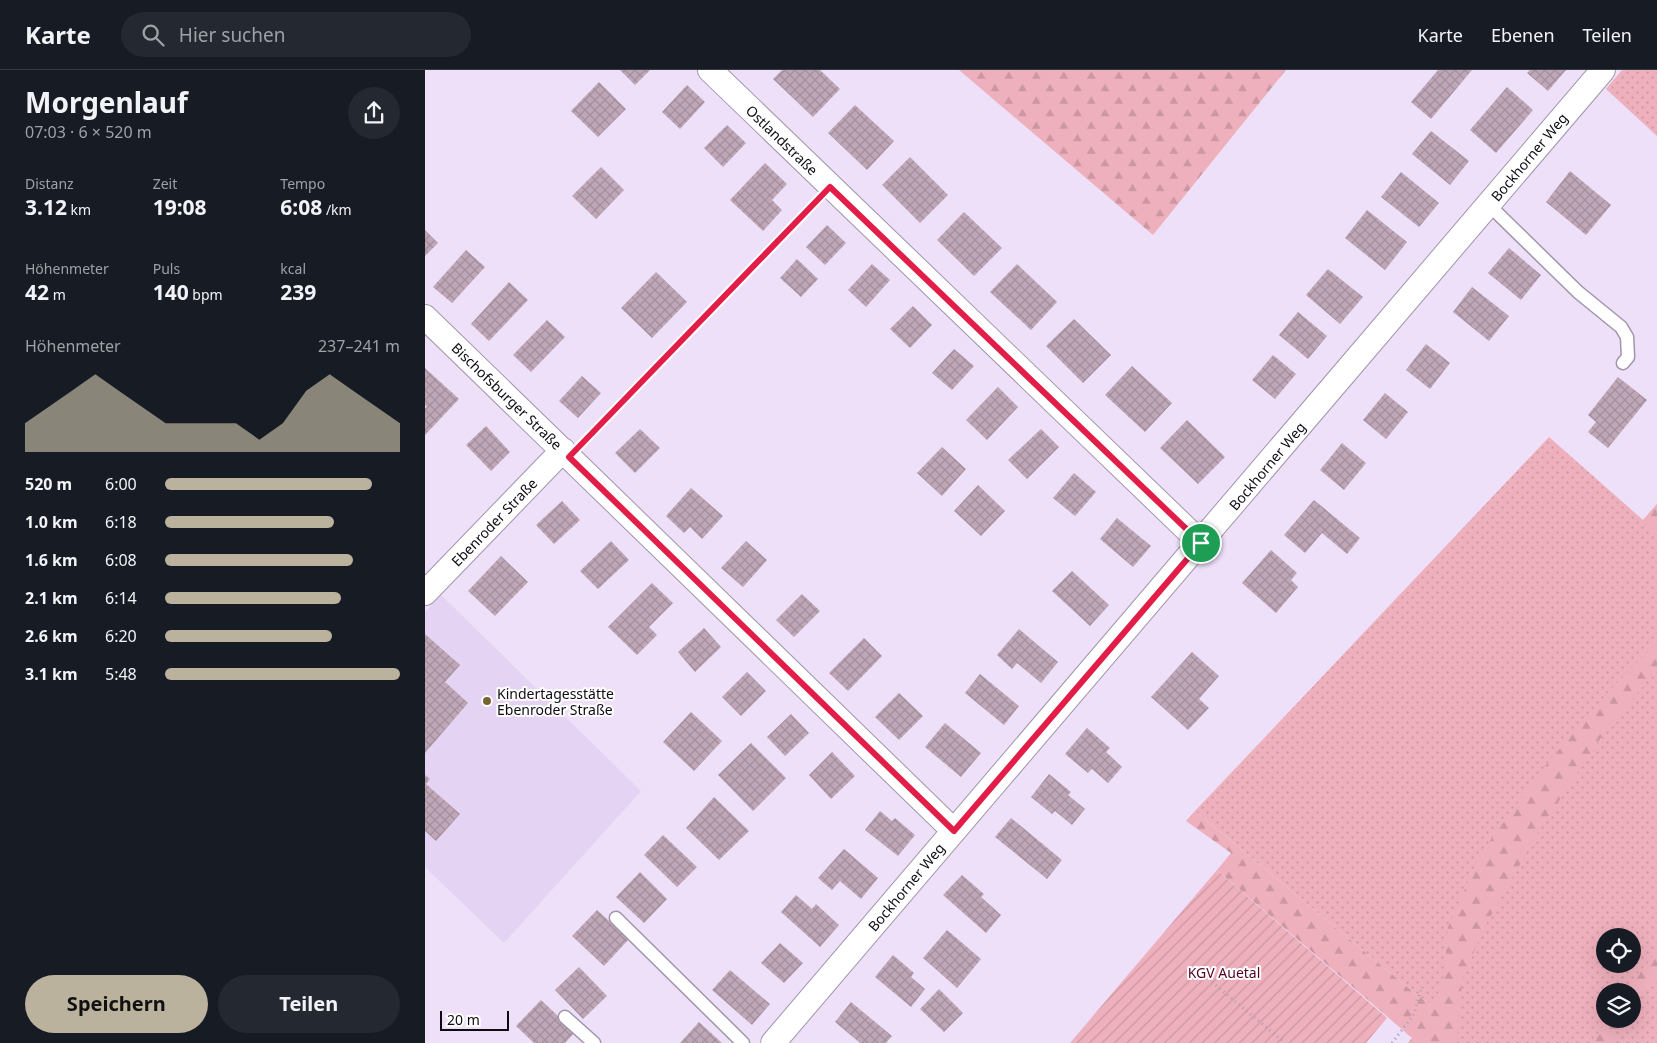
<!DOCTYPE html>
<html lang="de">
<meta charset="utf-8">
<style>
body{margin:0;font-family:"Noto Sans",sans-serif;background:#242831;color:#f1f3f6;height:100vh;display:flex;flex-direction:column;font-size:19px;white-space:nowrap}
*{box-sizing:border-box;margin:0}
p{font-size:16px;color:#9ea1a6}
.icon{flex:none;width:28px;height:28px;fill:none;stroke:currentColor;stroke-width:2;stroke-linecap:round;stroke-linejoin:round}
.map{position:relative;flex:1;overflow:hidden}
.sheet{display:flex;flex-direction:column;background:#171b24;width:425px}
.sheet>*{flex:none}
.buttons{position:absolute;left:1171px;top:858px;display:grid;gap:10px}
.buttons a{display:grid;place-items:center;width:45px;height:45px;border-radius:50%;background:#171b24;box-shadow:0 5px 20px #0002;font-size:25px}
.scale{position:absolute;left:15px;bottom:12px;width:69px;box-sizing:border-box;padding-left:5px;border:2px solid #0f0b13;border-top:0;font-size:14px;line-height:18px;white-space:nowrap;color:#0f0b13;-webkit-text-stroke:4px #fff;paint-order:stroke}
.pin{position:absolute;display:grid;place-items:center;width:42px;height:42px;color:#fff;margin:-21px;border:2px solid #fff;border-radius:50%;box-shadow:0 1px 5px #0007}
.round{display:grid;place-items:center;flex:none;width:52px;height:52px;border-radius:26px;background:#242831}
.overview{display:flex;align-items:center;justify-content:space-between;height:85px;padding:0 25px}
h1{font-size:28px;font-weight:700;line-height:38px}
.figures{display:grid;grid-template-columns:repeat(3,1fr);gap:8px;height:85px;padding:5px 25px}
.figures div{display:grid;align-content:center}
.figures b{font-size:21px;font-weight:700}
.figures small{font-size:14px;font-weight:400}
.figures p{font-size:14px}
.chart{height:140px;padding:10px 25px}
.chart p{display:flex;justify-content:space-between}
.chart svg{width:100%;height:90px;margin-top:5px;fill:#bab29d;opacity:.7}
.cta{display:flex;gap:10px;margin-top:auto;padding:10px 25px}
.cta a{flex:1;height:58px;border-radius:30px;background:#bab29d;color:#111;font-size:20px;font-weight:700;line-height:58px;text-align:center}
.cta a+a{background:#242831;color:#f1f3f6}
ul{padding:0 25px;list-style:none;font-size:16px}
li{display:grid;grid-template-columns:80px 60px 1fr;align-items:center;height:38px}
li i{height:12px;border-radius:6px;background:#bab29d}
header{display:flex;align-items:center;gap:30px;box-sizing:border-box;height:70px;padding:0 25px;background:#171b24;border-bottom:1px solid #363941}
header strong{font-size:24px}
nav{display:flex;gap:28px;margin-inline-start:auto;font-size:18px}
.search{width:350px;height:45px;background:#242831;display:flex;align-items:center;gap:12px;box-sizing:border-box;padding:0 18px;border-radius:28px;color:#9ea1a6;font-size:19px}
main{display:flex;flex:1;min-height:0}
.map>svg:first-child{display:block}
.built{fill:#e4d3f2}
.grass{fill:url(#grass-dots);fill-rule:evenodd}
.forest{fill:url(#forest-firs)}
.garden{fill:url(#garden-furrows)}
.building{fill:url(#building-cross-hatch)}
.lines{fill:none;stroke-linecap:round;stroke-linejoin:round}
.service-casing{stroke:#a195ab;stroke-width:15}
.minor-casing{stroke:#a195ab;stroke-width:26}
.path{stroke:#a99eb1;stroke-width:3;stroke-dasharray:1 4;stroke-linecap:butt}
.service{stroke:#fff;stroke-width:12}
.minor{stroke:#fff;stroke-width:24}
.route-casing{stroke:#fff;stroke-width:10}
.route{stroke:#e11d48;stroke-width:6}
.poi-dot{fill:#766331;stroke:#fff;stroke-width:2}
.labels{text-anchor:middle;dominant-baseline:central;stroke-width:4;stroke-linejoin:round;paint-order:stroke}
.street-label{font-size:14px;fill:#0f0b13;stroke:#fff}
.poi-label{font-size:14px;fill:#0f0b13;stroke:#fff;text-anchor:start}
.park-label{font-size:14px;fill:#510422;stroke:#fff}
</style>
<header>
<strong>Karte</strong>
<div class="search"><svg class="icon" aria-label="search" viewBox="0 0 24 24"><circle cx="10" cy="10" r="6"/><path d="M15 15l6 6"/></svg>Hier suchen</div>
<nav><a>Karte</a><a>Ebenen</a><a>Teilen</a></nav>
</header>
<main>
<section class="sheet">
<div class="overview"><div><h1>Morgenlauf</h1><p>07:03 · 6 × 520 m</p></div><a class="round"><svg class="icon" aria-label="share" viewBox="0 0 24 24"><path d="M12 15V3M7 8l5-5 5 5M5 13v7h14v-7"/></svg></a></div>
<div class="figures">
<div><p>Distanz</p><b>3.12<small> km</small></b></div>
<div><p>Zeit</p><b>19:08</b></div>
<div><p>Tempo</p><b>6:08<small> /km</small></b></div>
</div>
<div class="figures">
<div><p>Höhenmeter</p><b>42<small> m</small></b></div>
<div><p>Puls</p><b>140<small> bpm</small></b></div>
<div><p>kcal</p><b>239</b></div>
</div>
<div class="chart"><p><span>Höhenmeter</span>237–241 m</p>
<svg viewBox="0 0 160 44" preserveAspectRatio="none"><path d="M0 44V30L10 22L20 14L30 6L40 14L50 22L60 30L70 30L80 30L90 30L100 38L110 30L120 14L130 6L140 14L150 22L160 30V44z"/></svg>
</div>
<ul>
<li><b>520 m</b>6:00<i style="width:88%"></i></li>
<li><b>1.0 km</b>6:18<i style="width:72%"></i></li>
<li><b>1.6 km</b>6:08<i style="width:80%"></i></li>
<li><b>2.1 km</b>6:14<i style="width:75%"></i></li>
<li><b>2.6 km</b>6:20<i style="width:71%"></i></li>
<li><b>3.1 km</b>5:48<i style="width:100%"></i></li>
</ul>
<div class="cta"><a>Speichern</a><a>Teilen</a></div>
</section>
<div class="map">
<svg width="1232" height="973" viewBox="0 0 1232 973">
<defs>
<pattern id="grass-dots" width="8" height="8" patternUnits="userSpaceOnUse" patternTransform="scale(1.25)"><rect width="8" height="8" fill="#efb0bd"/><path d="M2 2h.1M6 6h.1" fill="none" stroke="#cc96a2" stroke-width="1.8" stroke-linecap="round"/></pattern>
<pattern id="forest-firs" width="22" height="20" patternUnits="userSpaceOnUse" patternTransform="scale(1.25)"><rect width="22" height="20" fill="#efb0bd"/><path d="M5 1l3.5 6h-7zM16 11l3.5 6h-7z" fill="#cc96a2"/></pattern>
<pattern id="garden-furrows" width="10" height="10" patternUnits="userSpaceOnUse" patternTransform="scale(1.25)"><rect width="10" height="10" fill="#efb0bd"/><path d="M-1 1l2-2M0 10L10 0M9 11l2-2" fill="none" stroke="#cc96a2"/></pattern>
<pattern id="building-cross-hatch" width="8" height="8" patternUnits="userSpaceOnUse" patternTransform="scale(1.25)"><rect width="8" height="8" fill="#bfa7b7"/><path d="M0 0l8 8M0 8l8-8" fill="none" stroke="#a38e9c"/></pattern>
</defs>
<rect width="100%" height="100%" fill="#ede0f8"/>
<!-- built -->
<path class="built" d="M 16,525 L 216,721 L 79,873 L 0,797 L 0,542 Z"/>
<!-- grass -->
<path class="grass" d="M 1197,0 L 1232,0 L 1232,66 L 1181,19 Z
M 1124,367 L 1218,450 L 1232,434 L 1232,973 L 983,973 L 1004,952 L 1009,937 L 987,921 L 770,741 ZM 1180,866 L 1208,866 L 1208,894 L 1180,894 ZM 1180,921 L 1208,921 L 1208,949 L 1180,949 Z"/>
<!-- forest -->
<path class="forest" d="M 534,0 L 861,0 L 728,165 Z
M 1232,434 L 1232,463 L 1218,450 Z
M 1232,572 L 1232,600 L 1183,657 L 1112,764 L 1059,858 L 1037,910 L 1032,973 L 983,973 L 987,968 L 792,800 L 806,783 L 761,751 L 770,741 L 987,921 L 1009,937 L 1019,905 L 1023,857 L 1056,783 L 1120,696 L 1187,618 Z
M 1232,882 L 1232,906 L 1208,939 L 1208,921 L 1198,921 Z
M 1182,949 L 1201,949 L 1192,961 L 1186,973 L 1168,973 Z"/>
<!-- garden -->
<path class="garden" d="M 792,800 L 962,948 L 941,973 L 645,973 Z"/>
<!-- building -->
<path class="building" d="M 195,0 L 225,0 L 210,15 Z
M 357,0 L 395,0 L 415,19 L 388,47 L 348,9 Z
M 1013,0 L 1047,0 L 1006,49 L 986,32 Z
M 1105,0 L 1141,0 L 1123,21 L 1102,3 Z
M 174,12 L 201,39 L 173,67 L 146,41 Z
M 262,15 L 280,32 L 255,59 L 237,42 Z
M 1082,17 L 1108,40 L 1071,83 L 1045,60 Z
M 430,35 L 469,71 L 442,100 L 403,63 Z
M 302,55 L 321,73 L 298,97 L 279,78 Z
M 1006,61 L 1044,91 L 1025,115 L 987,84 Z
M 485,87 L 523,125 L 495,153 L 457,115 Z
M 340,93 L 362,114 L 347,130 L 357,140 L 338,161 L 305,130 Z
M 176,97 L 199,120 L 171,149 L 147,126 Z
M 1145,101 L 1186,135 L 1161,165 L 1121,132 Z
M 976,102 L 1014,133 L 994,157 L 956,127 Z
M 942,140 L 982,172 L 960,200 L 920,168 Z
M 539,142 L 577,178 L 549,206 L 512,170 Z
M 402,155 L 421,173 L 400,195 L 381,177 Z
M 0,160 L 13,173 L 0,186 Z
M 1084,178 L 1116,205 L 1096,230 L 1063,203 Z
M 41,180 L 60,197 L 27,233 L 8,217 Z
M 372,189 L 393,209 L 376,227 L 355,208 Z
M 447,194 L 465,210 L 441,237 L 423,220 Z
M 592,194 L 632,232 L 606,260 L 565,222 Z
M 903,199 L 938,227 L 915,254 L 881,225 Z
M 231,202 L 262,232 L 227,268 L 196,238 Z
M 84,212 L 103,230 L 64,271 L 46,254 Z
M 1047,217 L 1084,246 L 1064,271 L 1028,242 Z
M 488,236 L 507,255 L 485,278 L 465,259 Z
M 873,242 L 902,266 L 883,289 L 854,265 Z
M 649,249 L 686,285 L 658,313 L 621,276 Z
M 122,250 L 140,267 L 106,302 L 88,285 Z
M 1001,274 L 1025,293 L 1005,319 L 981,300 Z
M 529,279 L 549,296 L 527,320 L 507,303 Z
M 848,285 L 871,304 L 850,329 L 827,310 Z
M 707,296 L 747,333 L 720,362 L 680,325 Z
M 0,298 L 34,329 L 0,365 L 0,338 L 2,337 L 0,335 Z
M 157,306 L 176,323 L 153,348 L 134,331 Z
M 1193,307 L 1222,330 L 1183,378 L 1163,362 L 1171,352 L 1163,345 Z
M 573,317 L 593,337 L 562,370 L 541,350 Z
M 960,323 L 983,342 L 961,369 L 938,350 Z
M 762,350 L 800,387 L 773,414 L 735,378 Z
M 61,356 L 85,382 L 66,401 L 41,375 Z
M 215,359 L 235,378 L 210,403 L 190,383 Z
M 616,359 L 634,377 L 602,409 L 583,390 Z
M 917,373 L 941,393 L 919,420 L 895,400 Z
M 517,377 L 541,399 L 517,426 L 492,403 Z
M 649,403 L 671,422 L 650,446 L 628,428 Z
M 553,415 L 580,441 L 556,466 L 529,441 Z
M 266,418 L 298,446 L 277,469 L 265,457 L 259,463 L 241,446 Z
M 889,430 L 935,468 L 922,484 L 897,463 L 880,483 L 859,465 Z
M 137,431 L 155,450 L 129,474 L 111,455 Z
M 692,448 L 726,476 L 708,497 L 675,469 Z
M 186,471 L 204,490 L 173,519 L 155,501 Z
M 321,471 L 342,490 L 318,517 L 296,498 Z
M 846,480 L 872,503 L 866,510 L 873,517 L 851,543 L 817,513 Z
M 76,486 L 103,512 L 70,546 L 43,521 Z
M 647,501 L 684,535 L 665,556 L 627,521 Z
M 227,513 L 248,533 L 224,557 L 232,565 L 212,585 L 183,557 Z
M 377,524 L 395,541 L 369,567 L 351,550 Z
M 279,558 L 296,577 L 270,602 L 253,582 Z
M 594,559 L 633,592 L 616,613 L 592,593 L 587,599 L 572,585 Z
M 0,564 L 35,595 L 20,612 L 43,633 L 0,683 Z
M 439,568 L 457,586 L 423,621 L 404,603 Z
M 767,582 L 794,606 L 774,629 L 784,638 L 763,660 L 726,627 Z
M 322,602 L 341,621 L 316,646 L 297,627 Z
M 555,604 L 594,636 L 579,655 L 540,623 Z
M 474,623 L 498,646 L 474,670 L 450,647 Z
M 266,642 L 297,671 L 269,701 L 238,672 Z
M 366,644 L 384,663 L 360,686 L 342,667 Z
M 520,653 L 556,683 L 536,707 L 500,677 Z
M 662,658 L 685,678 L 681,682 L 697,697 L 683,713 L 667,699 L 663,703 L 640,684 Z
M 326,673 L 361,708 L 328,741 L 293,705 Z
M 407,682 L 430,706 L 406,729 L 384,705 Z
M 624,704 L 646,722 L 643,725 L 660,739 L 647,755 L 630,741 L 627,744 L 606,727 Z
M 0,705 L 5,709 L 1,714 L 35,744 L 11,771 L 0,761 Z
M 289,727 L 324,761 L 294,790 L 261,758 Z
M 455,741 L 467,751 L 470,748 L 490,765 L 473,786 L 440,760 Z
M 586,748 L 637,790 L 622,809 L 570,767 Z
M 238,765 L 272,797 L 252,817 L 219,785 Z
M 419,779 L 453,808 L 436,829 L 415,811 L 407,820 L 393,808 Z
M 215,802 L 242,829 L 219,853 L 191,827 Z
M 537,805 L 559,824 L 556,827 L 576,845 L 561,863 L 518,825 Z
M 371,825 L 387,839 L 391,834 L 414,855 L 395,877 L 356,842 Z
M 172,840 L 204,869 L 179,896 L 147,866 Z
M 522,860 L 556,889 L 532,918 L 498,888 Z
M 355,873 L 378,893 L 359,913 L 336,893 Z
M 468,885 L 489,903 L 486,907 L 500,919 L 486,937 L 450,907 Z
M 154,897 L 182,926 L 158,949 L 130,920 Z
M 305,900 L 345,934 L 327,955 L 287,920 Z
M 514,919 L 538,943 L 519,962 L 495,939 Z
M 116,930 L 150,962 L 140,973 L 109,973 L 91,956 Z
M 426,932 L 467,966 L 461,973 L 435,973 L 410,952 Z
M 274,952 L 297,973 L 255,973 Z"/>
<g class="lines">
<!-- service casing -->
<g class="service-casing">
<path id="service" d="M 1064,135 L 1153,222 L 1196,257 L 1202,267 L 1203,287 L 1198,293
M 191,848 L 318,973
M 140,947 L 169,973"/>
</g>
<!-- minor casing -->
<g class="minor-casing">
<path id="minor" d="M 285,0 L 776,473
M 0,247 L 529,761
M 0,523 L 138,380
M 348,973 L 1178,0"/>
</g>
<!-- path -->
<path class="path" d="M 160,370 L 391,132
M 787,912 L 860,973
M 967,973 L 989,944 L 996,919"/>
<!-- service -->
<use href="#service" class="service"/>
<!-- minor -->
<use href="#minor" class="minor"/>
</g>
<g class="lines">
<!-- route casing -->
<g class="route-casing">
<path id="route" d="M 405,117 L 776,473 L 529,761 L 144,387 Z"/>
</g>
<!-- route -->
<use href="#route" class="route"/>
</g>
<!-- markers -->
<circle class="poi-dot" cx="62" cy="631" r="5"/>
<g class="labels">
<!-- street labels -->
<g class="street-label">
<text transform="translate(357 70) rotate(44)">Ostlandstraße</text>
<text transform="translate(1104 87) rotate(-50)">Bockhorner Weg</text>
<text transform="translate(82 326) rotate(44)">Bischofsburger Straße</text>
<text transform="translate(842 396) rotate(-50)">Bockhorner Weg</text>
<text transform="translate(69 452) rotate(-46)">Ebenroder Straße</text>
<text transform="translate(481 817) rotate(-50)">Bockhorner Weg</text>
</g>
<!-- poi labels -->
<g class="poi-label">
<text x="72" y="623">Kindertagesstätte<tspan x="72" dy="16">Ebenroder Straße</tspan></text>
</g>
<!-- park labels -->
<g class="park-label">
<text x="799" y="902">KGV Auetal</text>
</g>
</g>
</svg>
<div class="buttons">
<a><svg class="icon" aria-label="locate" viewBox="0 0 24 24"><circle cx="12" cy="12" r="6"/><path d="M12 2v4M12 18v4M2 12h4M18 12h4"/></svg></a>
<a><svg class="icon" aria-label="layers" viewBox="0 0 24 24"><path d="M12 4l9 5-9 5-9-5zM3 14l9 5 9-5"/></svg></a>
</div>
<div class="scale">20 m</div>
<div class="pin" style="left:776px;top:473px;background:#1e9e55"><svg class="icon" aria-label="arrive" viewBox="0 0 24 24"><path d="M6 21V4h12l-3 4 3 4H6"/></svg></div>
</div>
</main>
